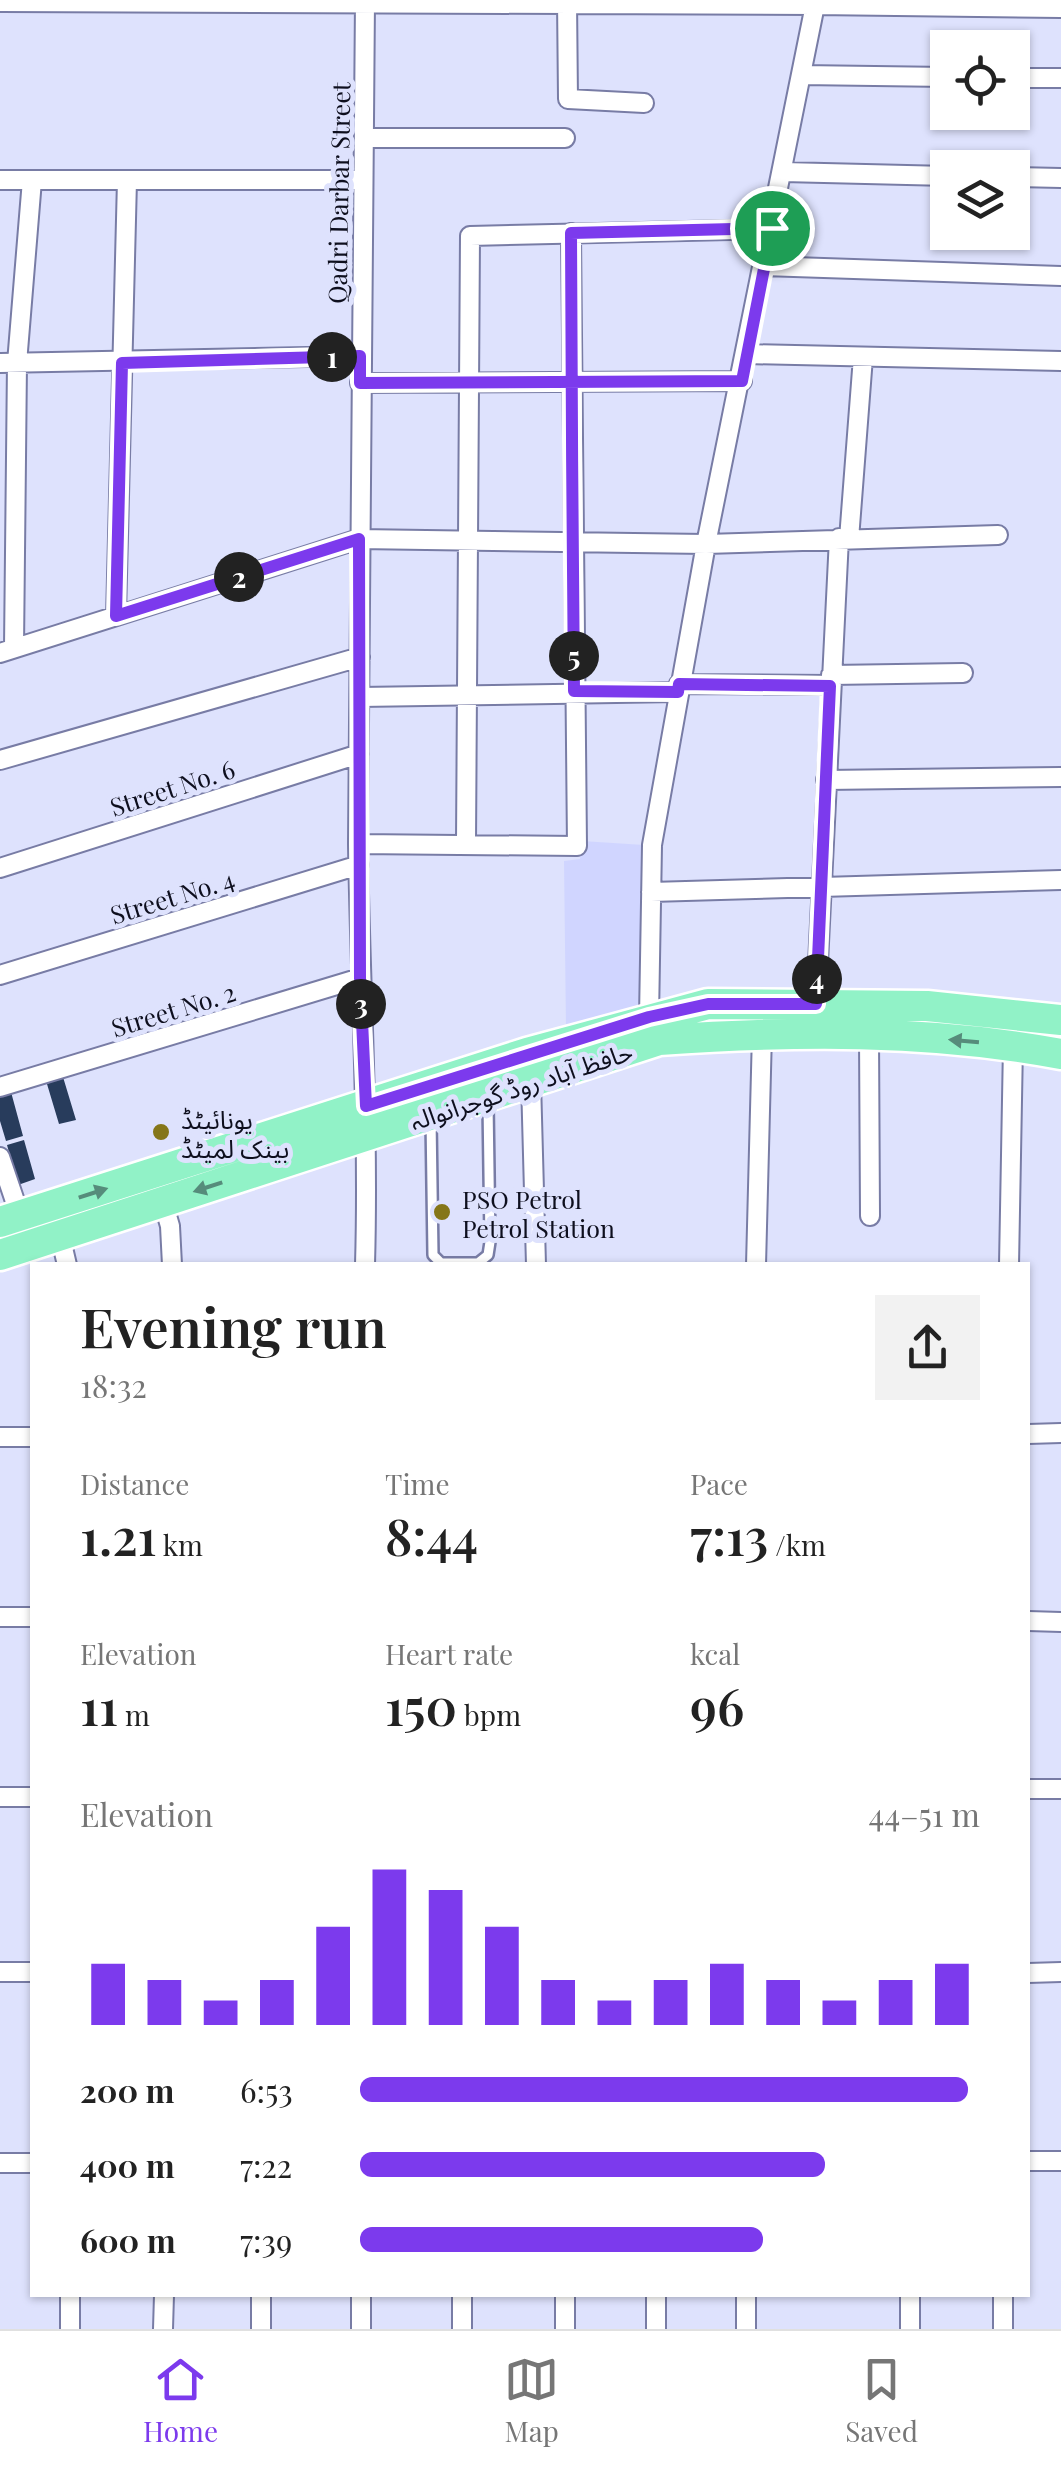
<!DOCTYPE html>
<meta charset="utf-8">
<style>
body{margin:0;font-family:"Playfair Display","Noto Sans Arabic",serif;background:#f2f2f2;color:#222;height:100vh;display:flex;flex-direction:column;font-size:38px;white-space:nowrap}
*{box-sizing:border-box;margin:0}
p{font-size:32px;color:#767676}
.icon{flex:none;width:55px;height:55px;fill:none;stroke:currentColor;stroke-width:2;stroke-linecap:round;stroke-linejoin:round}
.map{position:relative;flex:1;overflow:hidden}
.sheet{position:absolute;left:30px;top:1262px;width:1000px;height:1035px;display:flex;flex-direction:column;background:#fff;border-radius:0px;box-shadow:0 2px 8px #0004}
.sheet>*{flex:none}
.controls{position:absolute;left:930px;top:30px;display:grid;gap:20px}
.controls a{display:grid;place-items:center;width:100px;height:100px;border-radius:0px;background:#fff;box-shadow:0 2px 8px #0004;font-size:50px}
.pin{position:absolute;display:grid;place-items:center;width:85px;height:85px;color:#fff;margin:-42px;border:5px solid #fff;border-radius:50%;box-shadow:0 2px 10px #0007}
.km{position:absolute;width:50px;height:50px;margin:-25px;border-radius:50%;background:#222;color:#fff;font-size:28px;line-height:50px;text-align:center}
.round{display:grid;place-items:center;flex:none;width:105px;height:105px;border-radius:0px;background:#f2f2f2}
.overview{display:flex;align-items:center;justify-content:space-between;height:170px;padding:0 50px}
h1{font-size:55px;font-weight:600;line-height:75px}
.metrics{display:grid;grid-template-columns:repeat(3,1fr);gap:15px;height:170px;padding:10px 50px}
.metrics div{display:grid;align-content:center}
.metrics b{font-size:50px;font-weight:600}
.metrics small{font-size:28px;font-weight:400}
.metrics p{font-size:28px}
.chart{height:280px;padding:20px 50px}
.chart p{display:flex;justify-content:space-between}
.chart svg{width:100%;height:180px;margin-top:10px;stroke:#7c3aed;stroke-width:6}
ul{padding:0 50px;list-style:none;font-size:32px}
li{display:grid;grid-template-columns:160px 120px 1fr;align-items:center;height:75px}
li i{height:25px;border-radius:12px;background:#7c3aed}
.dock{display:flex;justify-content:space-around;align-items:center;height:140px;border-top:2px solid #e0e0e0;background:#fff;font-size:28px;color:#767676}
.dock a{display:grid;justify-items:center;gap:5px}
.dock .active{color:#7c3aed}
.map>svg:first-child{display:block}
.built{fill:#d0d5ff}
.building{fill:#283c5c}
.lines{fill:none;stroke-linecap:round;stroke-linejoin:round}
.service-casing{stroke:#787ca5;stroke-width:14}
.minor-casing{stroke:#787ca5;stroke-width:22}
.primary-casing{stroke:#fff;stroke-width:35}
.service{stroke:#fff;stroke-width:9}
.minor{stroke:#fff;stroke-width:18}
.primary{stroke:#91f2c7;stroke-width:30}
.oneway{fill:#568c7b}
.route-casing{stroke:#fff;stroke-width:20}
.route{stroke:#7c3aed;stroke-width:12}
.poi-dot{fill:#857619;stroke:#dee2fd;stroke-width:4}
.labels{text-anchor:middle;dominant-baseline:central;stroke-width:10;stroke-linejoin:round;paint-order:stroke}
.street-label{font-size:25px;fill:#0e0f1e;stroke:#dee2fd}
.poi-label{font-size:25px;fill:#0e0f1e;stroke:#dee2fd;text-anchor:start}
</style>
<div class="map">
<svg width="1061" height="2329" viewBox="0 0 1061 2329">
<rect width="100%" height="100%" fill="#dee2fd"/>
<!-- built -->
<path class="built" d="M 582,841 L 644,845 L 644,1008 L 566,1028 L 564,861 L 580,859 Z"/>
<!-- building -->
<path class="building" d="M 63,1077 L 76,1120 L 59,1124 L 47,1084 Z
M 11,1092 L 23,1136 L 6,1141 L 0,1121 L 0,1095 Z
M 24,1140 L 35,1179 L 18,1185 L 7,1145 Z"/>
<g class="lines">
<!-- service casing -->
<g class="service-casing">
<path id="service" d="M 431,1119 L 433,1255 L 441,1263 L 478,1263 L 488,1255 L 490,1242 L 488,1103"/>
</g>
<!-- minor casing -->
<g class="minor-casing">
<path id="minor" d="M 365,0 L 358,844 C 360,984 369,1124 365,1265
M 567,0 L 568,99 L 644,103
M 0,2 L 815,5
M 801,75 L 948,77
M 1012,78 L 1061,78
M 364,138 L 565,138
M 783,172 L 948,176
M 1012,177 L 1061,178
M 0,180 L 363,180
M 764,266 L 1061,276
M 747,354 L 1061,361
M 0,363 L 360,356
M 360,383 L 742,381
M 849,539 L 863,357
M 116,616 L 127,180
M 14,648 L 17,363 L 32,180
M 0,653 L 359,539 L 706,544 L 998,535
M 831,675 L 963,673
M 679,684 L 830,685
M 360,697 L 678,692
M 0,760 L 360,657
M 826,780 L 1061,777
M 466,842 L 470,236 L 771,229
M 358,844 L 577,846 L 571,233
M 0,868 L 359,754
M 651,892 L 1061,880
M 0,975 L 359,865
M 816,1004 L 839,538
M 649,1017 L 652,845 L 706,544 L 815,5 L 1061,8
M 869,1036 L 870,1216
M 531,1081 L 536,1265
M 0,1087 L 360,978
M 0,1157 L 20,1216
M 163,1202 L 170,1226 L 172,1265
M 60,1235 L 67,1265
M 756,1265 L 762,1033
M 1009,1265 L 1013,1045
M 1028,1434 L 1061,1433
M 0,1437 L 32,1437
M 0,1617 L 32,1617
M 1028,1621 L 1061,1622
M 1028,1789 L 1061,1789
M 0,1797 L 32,1797
M 0,1972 L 32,1972
M 1028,1973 L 1061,1972
M 1028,2161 L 1061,2161
M 0,2163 L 32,2163
M 462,2295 L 462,2329
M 565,2295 L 565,2329
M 910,2295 L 910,2329
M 70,2329 L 70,2295
M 163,2329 L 164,2295
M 261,2329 L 261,2295
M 361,2329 L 361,2295
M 656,2329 L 656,2295
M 746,2329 L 746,2295
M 1003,2329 L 1003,2295"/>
</g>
<!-- primary casing -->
<g class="primary-casing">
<path id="primary" d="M 0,1222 L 527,1053 L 708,1004 L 927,1006 L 1061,1020
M 0,1255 L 659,1040 C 793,1031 929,1029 1061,1054"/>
</g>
<!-- service -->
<use href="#service" class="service"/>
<!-- minor -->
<use href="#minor" class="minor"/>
<!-- primary -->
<use href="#primary" class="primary"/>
</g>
<!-- one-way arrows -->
<defs><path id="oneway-solid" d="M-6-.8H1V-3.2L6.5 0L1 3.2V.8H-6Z" transform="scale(2.5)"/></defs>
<g class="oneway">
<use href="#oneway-solid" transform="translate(964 1041) rotate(-175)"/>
<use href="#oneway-solid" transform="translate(208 1187) rotate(162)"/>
<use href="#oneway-solid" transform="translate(93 1193) rotate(-18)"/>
</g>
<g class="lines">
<!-- route casing -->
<g class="route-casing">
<path id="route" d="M 772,228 L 742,381 L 360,383 L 360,356 L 122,363 L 116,616 L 359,539 L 360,978 L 366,1106 L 649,1017 L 708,1004 L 816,1004 L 830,686 L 679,684 L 678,692 L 574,691 C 572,538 572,386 571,233 L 772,228"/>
</g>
<!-- route -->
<use href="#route" class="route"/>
</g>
<!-- markers -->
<g class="poi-dot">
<circle cx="161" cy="1132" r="10"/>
<circle cx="442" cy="1212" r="10"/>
</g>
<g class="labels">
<!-- street labels -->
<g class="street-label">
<text transform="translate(338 193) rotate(-89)">Qadri Darbar Street</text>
<text transform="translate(172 787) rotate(-18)">Street No. 6</text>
<text transform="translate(172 896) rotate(-17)">Street No. 4</text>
<text transform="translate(173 1009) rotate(-17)">Street No. 2</text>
<text transform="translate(521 1085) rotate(-18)">حافظ آباد روڈ گوجرانوالہ</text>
</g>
<!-- poi labels -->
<g class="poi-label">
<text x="181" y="1118">یونائیٹڈ<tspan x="181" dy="29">بینک لمیٹڈ</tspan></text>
<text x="462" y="1198">PSO Petrol<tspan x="462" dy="29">Petrol Station</tspan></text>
</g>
</g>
</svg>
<div class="controls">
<a><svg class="icon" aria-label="locate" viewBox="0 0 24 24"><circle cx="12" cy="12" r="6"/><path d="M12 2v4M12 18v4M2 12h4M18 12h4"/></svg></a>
<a><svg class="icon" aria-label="layers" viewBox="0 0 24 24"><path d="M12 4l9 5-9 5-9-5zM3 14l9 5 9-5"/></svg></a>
</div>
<div class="pin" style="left:772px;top:228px;background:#1e9e55"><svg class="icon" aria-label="arrive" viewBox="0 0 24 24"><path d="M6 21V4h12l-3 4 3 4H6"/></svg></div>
<b class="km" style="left:332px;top:357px">1</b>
<b class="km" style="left:239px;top:577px">2</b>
<b class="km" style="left:361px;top:1004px">3</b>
<b class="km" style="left:817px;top:979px">4</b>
<b class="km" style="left:574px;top:656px">5</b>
<section class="sheet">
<div class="overview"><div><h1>Evening run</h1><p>18:32</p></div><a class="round"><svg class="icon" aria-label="share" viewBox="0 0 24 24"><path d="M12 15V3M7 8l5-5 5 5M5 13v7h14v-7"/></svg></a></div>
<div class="metrics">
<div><p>Distance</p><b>1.21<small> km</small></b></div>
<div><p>Time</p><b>8:44</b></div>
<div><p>Pace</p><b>7:13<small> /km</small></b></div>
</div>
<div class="metrics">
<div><p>Elevation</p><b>11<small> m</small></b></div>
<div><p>Heart rate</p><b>150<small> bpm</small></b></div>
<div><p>kcal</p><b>96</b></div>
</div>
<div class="chart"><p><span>Elevation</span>44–51 m</p>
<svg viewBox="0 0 160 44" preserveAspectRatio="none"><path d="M5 44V29M15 44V33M25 44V38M35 44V33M45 44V20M55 44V6M65 44V11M75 44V20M85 44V33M95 44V38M105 44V33M115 44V29M125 44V33M135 44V38M145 44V33M155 44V29"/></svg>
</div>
<ul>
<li><b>200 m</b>6:53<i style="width:98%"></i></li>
<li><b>400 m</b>7:22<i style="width:75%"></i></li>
<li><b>600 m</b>7:39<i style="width:65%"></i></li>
</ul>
</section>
</div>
<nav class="dock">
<a class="active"><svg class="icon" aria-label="home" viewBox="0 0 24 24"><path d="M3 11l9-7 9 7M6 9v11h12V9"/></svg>Home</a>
<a><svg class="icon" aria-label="map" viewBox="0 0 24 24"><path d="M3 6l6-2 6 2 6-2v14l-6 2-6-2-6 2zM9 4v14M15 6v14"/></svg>Map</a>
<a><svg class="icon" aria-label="saved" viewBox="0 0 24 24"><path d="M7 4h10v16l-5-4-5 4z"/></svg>Saved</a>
</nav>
